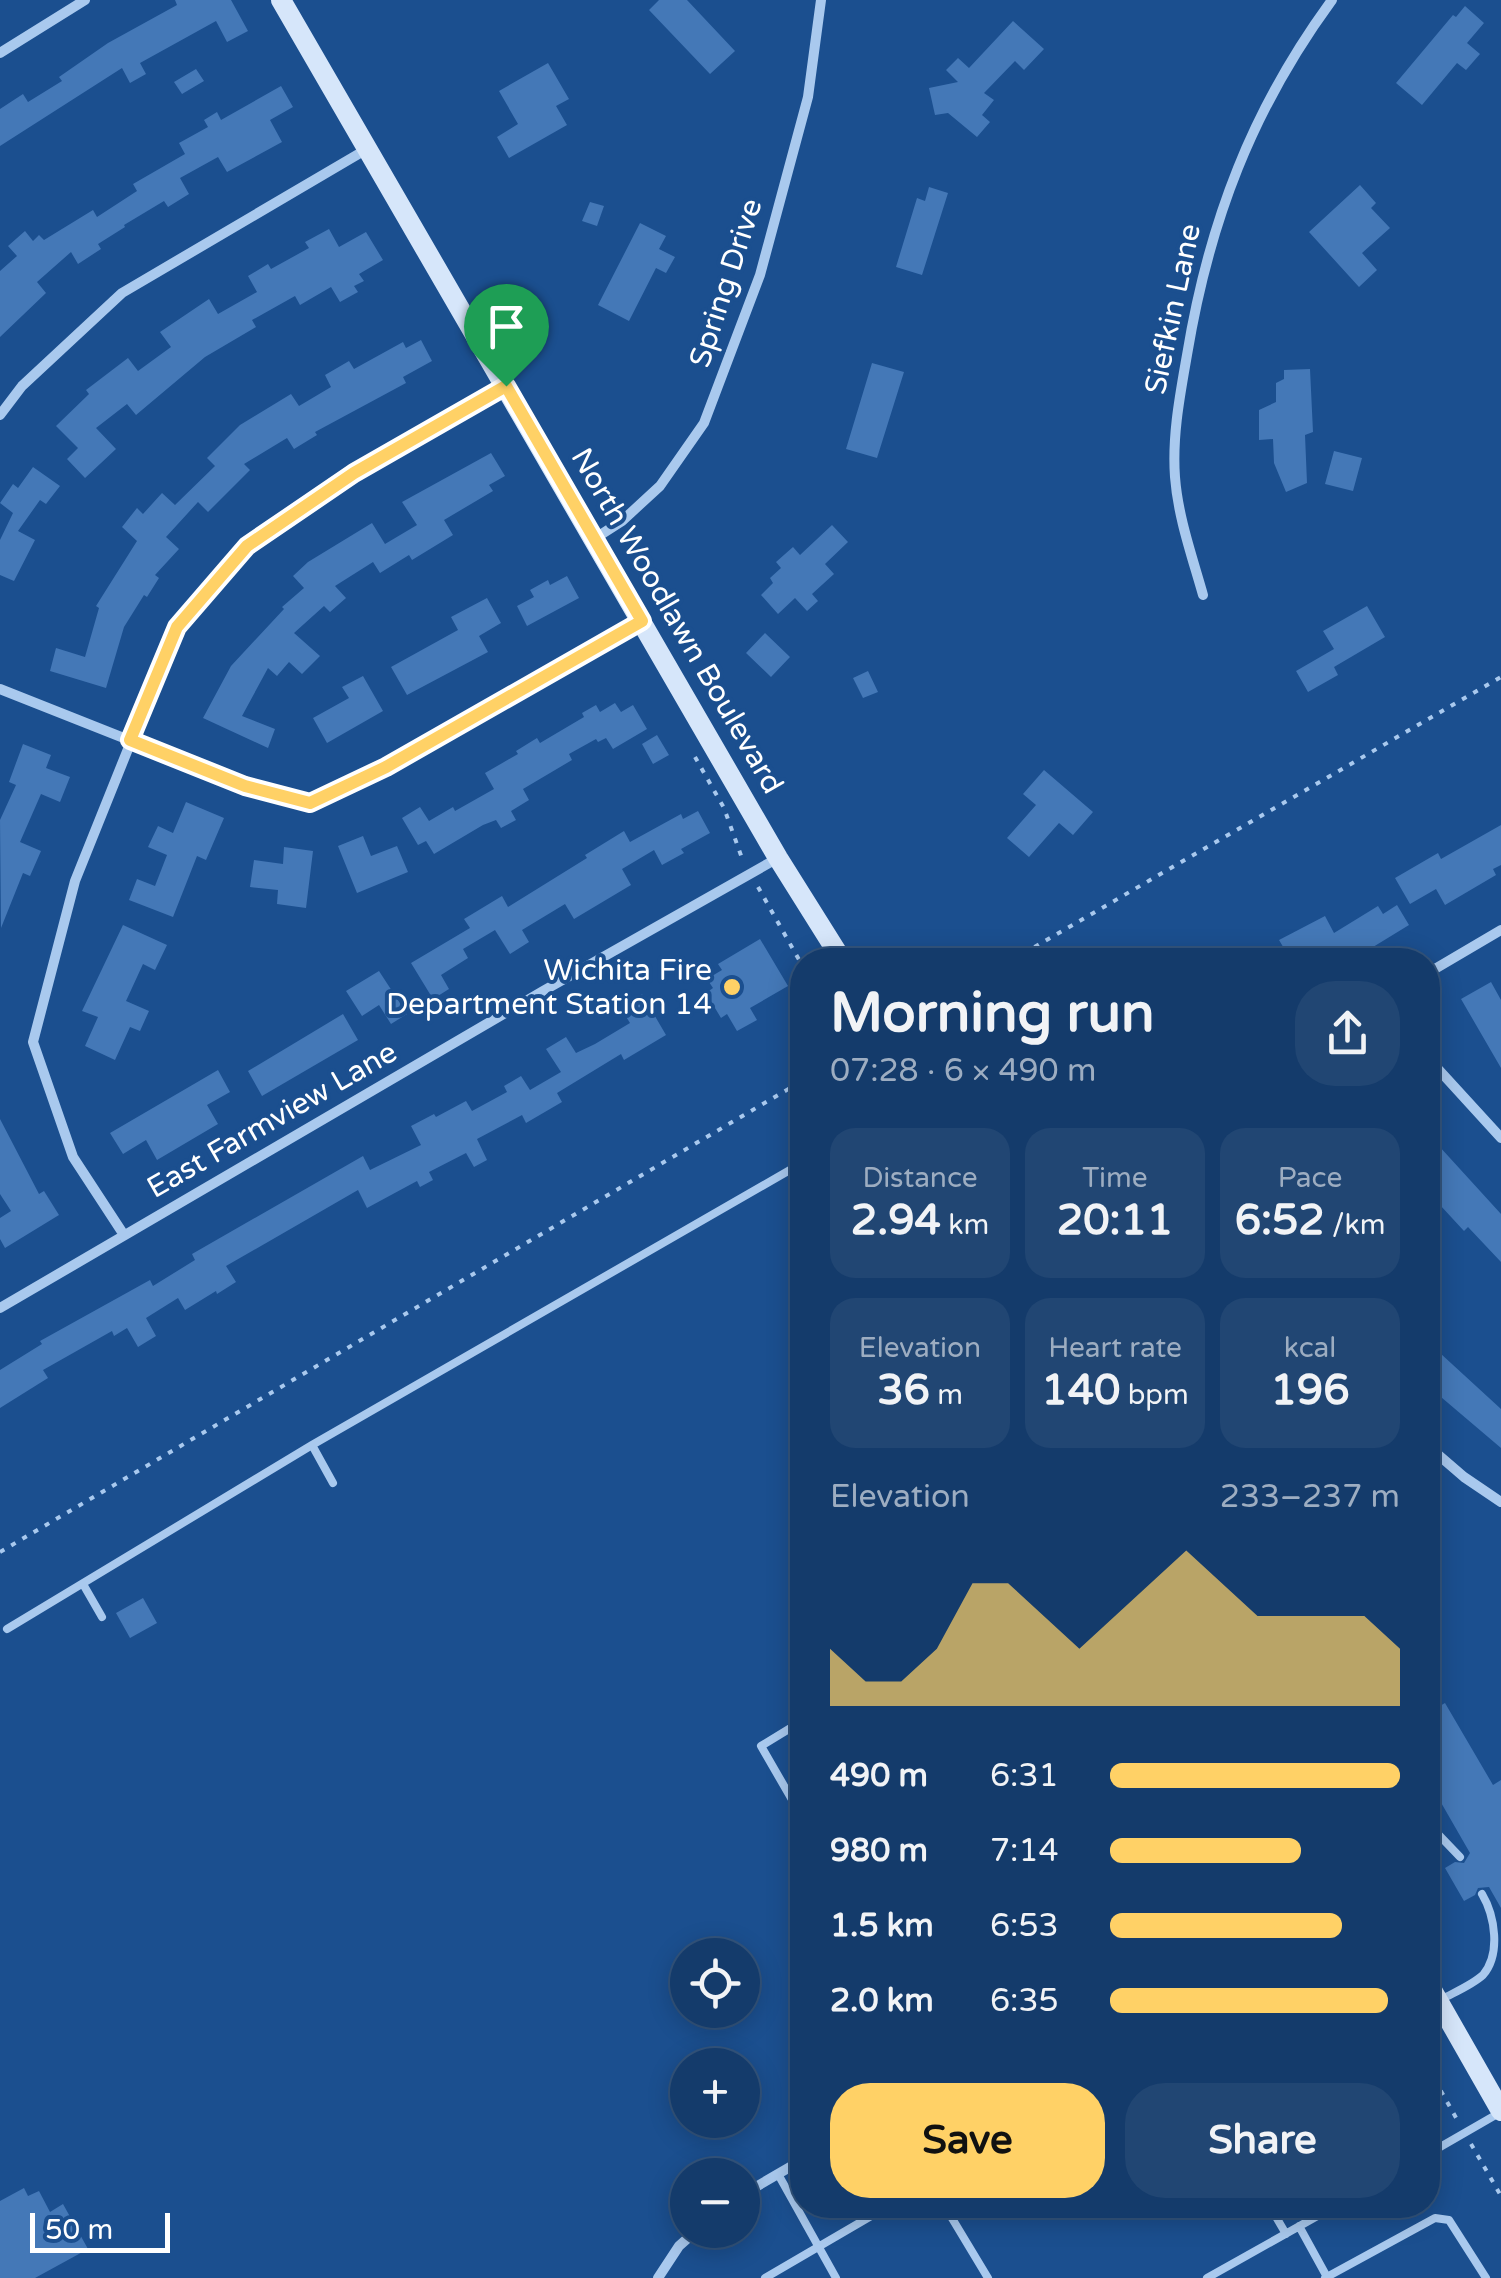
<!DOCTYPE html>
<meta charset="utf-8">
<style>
body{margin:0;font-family:"Varela Round",sans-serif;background:#214673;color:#f1f3f6;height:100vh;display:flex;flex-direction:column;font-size:38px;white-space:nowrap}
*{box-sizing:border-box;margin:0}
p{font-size:32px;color:#9dadc1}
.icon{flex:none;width:55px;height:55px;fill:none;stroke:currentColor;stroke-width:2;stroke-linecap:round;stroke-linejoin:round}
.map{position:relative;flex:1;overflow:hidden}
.panel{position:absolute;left:790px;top:948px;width:650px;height:1270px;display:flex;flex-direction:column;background:#143b6b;border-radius:40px;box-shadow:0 5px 25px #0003,0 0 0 2px #33557e}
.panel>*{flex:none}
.buttons{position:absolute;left:670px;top:1938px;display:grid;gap:20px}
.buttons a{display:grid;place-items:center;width:90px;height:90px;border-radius:50%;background:#143b6b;box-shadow:0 5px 25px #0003,0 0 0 2px #33557e;font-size:50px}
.scale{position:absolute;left:30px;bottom:25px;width:140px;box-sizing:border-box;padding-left:10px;border:5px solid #fff;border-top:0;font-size:28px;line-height:35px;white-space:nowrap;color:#fff;-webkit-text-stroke:8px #1b4f8f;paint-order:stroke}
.pin{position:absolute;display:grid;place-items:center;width:85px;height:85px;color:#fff;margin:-102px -42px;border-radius:50% 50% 50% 0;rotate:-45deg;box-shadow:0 0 10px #0007}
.pin .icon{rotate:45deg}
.round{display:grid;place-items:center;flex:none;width:105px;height:105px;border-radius:40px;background:#214673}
.head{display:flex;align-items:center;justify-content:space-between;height:170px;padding:0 40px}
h1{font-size:55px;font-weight:700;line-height:75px}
.figures{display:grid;grid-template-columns:repeat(3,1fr);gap:15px;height:170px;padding:10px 40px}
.figures div{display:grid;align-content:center;border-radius:25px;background:#214673;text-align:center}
.figures b{font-size:42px;font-weight:700}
.figures small{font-size:28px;font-weight:400}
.figures p{font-size:28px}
.chart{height:280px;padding:20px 40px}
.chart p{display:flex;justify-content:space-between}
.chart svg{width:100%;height:180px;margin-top:10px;fill:#ffd166;opacity:.7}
.cta{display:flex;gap:20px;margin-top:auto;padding:20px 40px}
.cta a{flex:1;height:115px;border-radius:40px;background:#ffd166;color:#111;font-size:40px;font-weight:700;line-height:115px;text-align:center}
.cta a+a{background:#214673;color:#f1f3f6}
ul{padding:0 40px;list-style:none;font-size:32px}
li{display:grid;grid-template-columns:160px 120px 1fr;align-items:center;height:75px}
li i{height:25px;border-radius:12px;background:#ffd166}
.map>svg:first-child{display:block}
.building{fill:#4478b7}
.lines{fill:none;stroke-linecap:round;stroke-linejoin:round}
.path{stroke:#a9c9ee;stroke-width:4;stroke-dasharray:5 8;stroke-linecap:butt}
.lane{stroke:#a9c9ee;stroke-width:8}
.street{stroke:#a9c9ee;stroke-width:10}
.secondary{stroke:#d6e6fa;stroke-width:20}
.route-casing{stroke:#fff;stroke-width:20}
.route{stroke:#ffd166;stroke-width:12}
.poi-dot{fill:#ffd166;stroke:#1b4f8f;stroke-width:4}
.labels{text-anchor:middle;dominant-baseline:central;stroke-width:8;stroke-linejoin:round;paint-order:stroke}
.street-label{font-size:30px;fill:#fff;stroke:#1b4f8f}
.poi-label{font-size:30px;fill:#fff;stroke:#1b4f8f;text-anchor:end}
</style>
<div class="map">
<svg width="1501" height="2278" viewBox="0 0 1501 2278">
<rect width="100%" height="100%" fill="#1b4f8f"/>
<!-- building -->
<path class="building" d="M 175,0 L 231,0 L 248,31 L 227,42 L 216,21 L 140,63 L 146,74 L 130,83 L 122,68 L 0,146 L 0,109 L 23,94 L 28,102 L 62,81 L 59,77 L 108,43 L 177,5 Z
M 659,0 L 687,0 L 735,51 L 710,74 L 649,10 Z
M 1465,6 L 1484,23 L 1467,43 L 1480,54 L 1466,70 L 1457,63 L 1422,105 L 1396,83 L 1453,15 L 1456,17 Z
M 1013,21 L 1044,49 L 1024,70 L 1015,61 L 984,93 L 994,100 L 982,115 L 990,122 L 977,137 L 948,113 L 935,115 L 929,88 L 958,82 L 946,70 L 958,58 L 969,68 Z
M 548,63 L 569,99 L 556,106 L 567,125 L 509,158 L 497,137 L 518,124 L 499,91 Z
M 196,69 L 204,81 L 182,94 L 174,82 Z
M 281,86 L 293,107 L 270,120 L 282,142 L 227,172 L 218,157 L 180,178 L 189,194 L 168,207 L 164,201 L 124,225 L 125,227 L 98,244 L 101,249 L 78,264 L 71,252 L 37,282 L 46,293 L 0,337 L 0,271 L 17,256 L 8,246 L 25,231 L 33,241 L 39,235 L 44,240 L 93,210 L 97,217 L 137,191 L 133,184 L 185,154 L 179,143 L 208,127 L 204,120 L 217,112 L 221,120 Z
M 1360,185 L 1376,203 L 1371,208 L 1390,228 L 1362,253 L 1377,270 L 1359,287 L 1309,232 Z
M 929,187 L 948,193 L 922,275 L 896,267 L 917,198 L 925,201 Z
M 590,202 L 604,206 L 597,226 L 582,221 Z
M 640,223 L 666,236 L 659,249 L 675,257 L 666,273 L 656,268 L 629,321 L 598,305 Z
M 329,229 L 339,247 L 366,232 L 383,260 L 359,274 L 364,281 L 354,286 L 358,292 L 340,302 L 331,287 L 300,305 L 295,296 L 252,320 L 256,327 L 205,357 L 136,415 L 127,404 L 96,428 L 116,449 L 85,478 L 67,459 L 78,448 L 56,426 L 89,394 L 86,390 L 128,358 L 138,371 L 171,347 L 160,332 L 209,299 L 218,314 L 257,292 L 248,276 L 268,264 L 271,269 L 309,248 L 305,242 Z
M 421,340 L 432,361 L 403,377 L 406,383 L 315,432 L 317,435 L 294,449 L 287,438 L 244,464 L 250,470 L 208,512 L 198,502 L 166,537 L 179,549 L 155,575 L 159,578 L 147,597 L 144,595 L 124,627 L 106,688 L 50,671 L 56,648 L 85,657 L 99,608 L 96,606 L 137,541 L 122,527 L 137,508 L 143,514 L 162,493 L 175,505 L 215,466 L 207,458 L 240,425 L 291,394 L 299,406 L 331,387 L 325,375 L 349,361 L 354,369 L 403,342 L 406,348 Z
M 872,363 L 904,372 L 877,458 L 846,449 Z
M 1310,369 L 1313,432 L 1305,435 L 1307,483 L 1286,492 L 1274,463 L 1273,439 L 1259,440 L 1259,410 L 1276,402 L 1276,383 L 1284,379 L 1284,370 Z
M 1334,451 L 1362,458 L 1353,491 L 1325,484 Z
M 491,453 L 505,476 L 489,485 L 493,491 L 444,520 L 453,535 L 412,560 L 409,555 L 380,573 L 373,562 L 335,586 L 346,598 L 330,612 L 324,606 L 294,633 L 320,656 L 302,674 L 289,662 L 277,676 L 268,668 L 242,716 L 275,729 L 268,748 L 203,718 L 231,666 L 284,609 L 282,607 L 304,588 L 293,576 L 308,562 L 372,523 L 385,544 L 417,525 L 402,502 Z
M 33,467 L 60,486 L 46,504 L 40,500 L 18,531 L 35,540 L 14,581 L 0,575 L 0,540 L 13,513 L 0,503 L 13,484 L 18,488 Z
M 832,525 L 848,542 L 825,564 L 834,574 L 812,594 L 818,601 L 807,611 L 795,598 L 778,614 L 761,595 L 773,583 L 770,578 L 781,568 L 776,562 L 793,547 L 800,555 Z
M 567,576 L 579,598 L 527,626 L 517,606 L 534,597 L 530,590 L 548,580 L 550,585 Z
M 487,598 L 501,623 L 479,636 L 488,652 L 407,695 L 391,667 L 458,630 L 451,617 Z
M 1367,606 L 1385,637 L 1334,667 L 1338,675 L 1308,692 L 1296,671 L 1334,649 L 1323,631 Z
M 765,633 L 790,657 L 771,677 L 746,653 Z
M 868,671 L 878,692 L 863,698 L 853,678 Z
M 363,676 L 383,711 L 327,743 L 313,718 L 349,698 L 342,687 Z
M 615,703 L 621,712 L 633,705 L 647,729 L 613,749 L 606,738 L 598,742 L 596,739 L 569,754 L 572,760 L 523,789 L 529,800 L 511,811 L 516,820 L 501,828 L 496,820 L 483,825 L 434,854 L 426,841 L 418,845 L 402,818 L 420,807 L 429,821 L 453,807 L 455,811 L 494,789 L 485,773 L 518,754 L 516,751 L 537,738 L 540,743 L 584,717 L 582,713 L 596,705 L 600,712 Z
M 657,735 L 669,755 L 653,764 L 642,744 Z
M 23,744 L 51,755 L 46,768 L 70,777 L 60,802 L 41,794 L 20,842 L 41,851 L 30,876 L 23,873 L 1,928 L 0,820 L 16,785 L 9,782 Z
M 1044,770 L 1093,812 L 1073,835 L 1059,823 L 1029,857 L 1007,838 L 1036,805 L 1023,794 Z
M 186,802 L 224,818 L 206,860 L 197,856 L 173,917 L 129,900 L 137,879 L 155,886 L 167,855 L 148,847 L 158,826 L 173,833 Z
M 698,811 L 710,833 L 681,849 L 684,853 L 662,865 L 654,850 L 622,869 L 631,885 L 574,919 L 565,904 L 522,930 L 529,942 L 510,954 L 495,930 L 463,949 L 468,958 L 441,975 L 449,989 L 433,999 L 411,963 L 470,928 L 464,919 L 502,896 L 508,907 L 587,858 L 585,855 L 624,831 L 630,842 L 681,814 L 683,819 Z
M 1501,825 L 1501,865 L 1493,869 L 1496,875 L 1445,905 L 1436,889 L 1410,904 L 1395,878 L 1438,853 L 1441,859 Z
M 363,836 L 371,856 L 397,846 L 408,872 L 357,893 L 338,846 Z
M 284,847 L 313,851 L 306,908 L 277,904 L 278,890 L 250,887 L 254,860 L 283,864 Z
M 1397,905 L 1409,925 L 1360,955 L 1346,960 L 1328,960 L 1323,951 L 1306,960 L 1267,960 L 1285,950 L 1279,940 L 1325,916 L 1334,933 L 1378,906 L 1383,914 Z
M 123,925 L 167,945 L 155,970 L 143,964 L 126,1001 L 149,1011 L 140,1031 L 130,1027 L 115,1060 L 85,1046 L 98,1017 L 82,1011 Z
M 760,939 L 788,986 L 750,1008 L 757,1020 L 737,1031 L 727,1014 L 721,1018 L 706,993 L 713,988 L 707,979 L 722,970 L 718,964 Z
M 379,971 L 407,1014 L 391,1024 L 379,1005 L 362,1016 L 346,991 Z
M 1491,982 L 1501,1000 L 1501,1068 L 1461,999 Z
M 642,994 L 666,1035 L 624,1060 L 621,1054 L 557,1093 L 562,1102 L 526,1123 L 522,1115 L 477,1139 L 487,1160 L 474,1167 L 466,1153 L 429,1172 L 433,1180 L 420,1187 L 417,1181 L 367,1208 L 358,1190 L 226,1266 L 236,1282 L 217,1294 L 216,1291 L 185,1310 L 178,1298 L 146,1318 L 156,1336 L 138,1347 L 127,1328 L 114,1336 L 112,1331 L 43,1370 L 48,1378 L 0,1408 L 0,1370 L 42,1344 L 40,1341 L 150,1280 L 153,1286 L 195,1260 L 192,1254 L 363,1156 L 370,1170 L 421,1145 L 411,1126 L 434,1114 L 436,1117 L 466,1101 L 472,1111 L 507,1092 L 504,1086 L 521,1076 L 530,1090 L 561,1072 L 546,1049 L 566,1037 L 576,1053 L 595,1044 L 630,1023 L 620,1007 Z
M 343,1014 L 358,1040 L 262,1096 L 248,1071 Z
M 218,1070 L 230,1092 L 207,1105 L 218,1124 L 157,1160 L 146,1140 L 123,1154 L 110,1133 Z
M 0,1119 L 39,1194 L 44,1191 L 59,1215 L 5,1248 L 0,1239 L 0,1218 L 11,1211 L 0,1194 Z
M 1439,1146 L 1501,1214 L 1501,1262 L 1468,1227 L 1464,1231 L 1428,1192 L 1428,1155 Z
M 1428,1342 L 1501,1409 L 1501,1448 L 1428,1386 Z
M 143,1598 L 157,1623 L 130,1638 L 116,1613 Z
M 1445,1703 L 1493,1785 L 1501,1780 L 1501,1908 L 1489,1887 L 1478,1888 L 1475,1895 L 1464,1901 L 1445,1868 L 1455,1862 L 1464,1863 L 1470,1853 L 1428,1780 L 1428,1713 Z
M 24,2188 L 28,2196 L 39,2191 L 50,2212 L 63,2204 L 88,2249 L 35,2278 L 0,2278 L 0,2201 Z"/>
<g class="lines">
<!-- path -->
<path class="path" d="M 695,757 L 724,808 L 743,861
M 758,887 L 802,965
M 1012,960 L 1501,677
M 0,1552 L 802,1081
M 1428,2068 L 1459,2123
M 1471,2144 L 1501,2196"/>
<!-- lane -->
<path class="lane" d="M 312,1445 L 333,1483
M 83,1584 L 102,1617
M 7,1629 L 312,1445 L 802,1163
M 802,1721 L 761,1746 L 802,1817
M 1428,1828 L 1437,1833 L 1460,1857
M 1442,1999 C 1455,1992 1472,1985 1483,1975 C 1501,1954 1495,1916 1482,1894
M 1428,2154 L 1501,2112
M 778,2174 L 836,2278
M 944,2205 L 988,2278
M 1269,2205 L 1286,2234
M 1299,2226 L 1327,2277
M 765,2278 L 890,2205
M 1207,2278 L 1337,2205
M 1325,2278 L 1435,2218 L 1449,2220 L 1486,2278"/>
<!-- street -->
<path class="street" d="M 0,53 L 85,0
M 0,415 L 22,386 L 122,293 L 367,149
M 594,539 L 622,521 L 660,486 L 704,423 L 760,275 L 808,97 L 821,0
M 1203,595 C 1192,556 1178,517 1175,477 C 1172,436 1180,395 1187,355 C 1209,222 1252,109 1332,0
M 0,689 L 245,786 L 310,803 L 386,767 L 641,622
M 1428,973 L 1501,930
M 1428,1058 L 1501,1138
M 124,1235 L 73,1157 L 33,1042 L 75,881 L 177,627 L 247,546 L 353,473 L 505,387
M 0,1308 L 543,991 L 778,858
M 1428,1446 L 1464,1477 L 1501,1502
M 742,2195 L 802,2160
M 658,2278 L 679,2246 L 697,2230"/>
<!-- secondary -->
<path class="secondary" d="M 281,0 L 778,858 L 842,960
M 1428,1983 L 1501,2111"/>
</g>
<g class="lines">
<!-- route casing -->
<g class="route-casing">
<path id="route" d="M 506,386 L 642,621 L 386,767 L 310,803 L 245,786 L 130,740 L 177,627 L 247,546 L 354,473 Z"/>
</g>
<!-- route -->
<use href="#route" class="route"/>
</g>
<!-- markers -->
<circle class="poi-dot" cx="732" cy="987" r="10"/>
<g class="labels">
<!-- street labels -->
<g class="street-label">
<text transform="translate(726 283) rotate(-72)">Spring Drive</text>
<text transform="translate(1173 309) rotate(-78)">Siefkin Lane</text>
<text transform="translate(677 621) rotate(60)">North Woodlawn Boulevard</text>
<text transform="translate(272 1120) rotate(-30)">East Farmview Lane</text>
</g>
<!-- poi labels -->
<g class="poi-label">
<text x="712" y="970">Wichita Fire<tspan x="712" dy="34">Department Station 14</tspan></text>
</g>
</g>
</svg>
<div class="buttons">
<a><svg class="icon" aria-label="locate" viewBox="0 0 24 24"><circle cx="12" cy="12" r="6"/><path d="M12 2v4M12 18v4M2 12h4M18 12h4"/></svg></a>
<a>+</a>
<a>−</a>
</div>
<div class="scale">50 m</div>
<div class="pin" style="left:506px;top:386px;background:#1e9e55"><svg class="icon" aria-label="arrive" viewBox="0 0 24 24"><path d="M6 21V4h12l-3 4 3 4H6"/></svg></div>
<section class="panel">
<div class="head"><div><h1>Morning run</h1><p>07:28 · 6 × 490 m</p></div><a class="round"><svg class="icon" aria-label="share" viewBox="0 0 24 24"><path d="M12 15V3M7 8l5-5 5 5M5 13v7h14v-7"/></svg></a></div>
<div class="figures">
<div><p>Distance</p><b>2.94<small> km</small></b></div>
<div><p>Time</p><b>20:11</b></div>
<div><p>Pace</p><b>6:52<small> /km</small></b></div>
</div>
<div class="figures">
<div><p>Elevation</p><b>36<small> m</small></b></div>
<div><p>Heart rate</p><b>140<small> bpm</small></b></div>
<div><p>kcal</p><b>196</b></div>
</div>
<div class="chart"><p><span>Elevation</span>233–237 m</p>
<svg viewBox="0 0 160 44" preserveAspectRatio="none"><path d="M0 44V30L10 38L20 38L30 30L40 14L50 14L60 22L70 30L80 22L90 14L100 6L110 14L120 22L130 22L140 22L150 22L160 30V44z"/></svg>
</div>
<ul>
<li><b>490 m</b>6:31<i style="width:100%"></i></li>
<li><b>980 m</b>7:14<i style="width:66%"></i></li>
<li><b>1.5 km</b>6:53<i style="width:80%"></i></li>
<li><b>2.0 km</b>6:35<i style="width:96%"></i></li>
</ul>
<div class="cta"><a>Save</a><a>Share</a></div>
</section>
</div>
